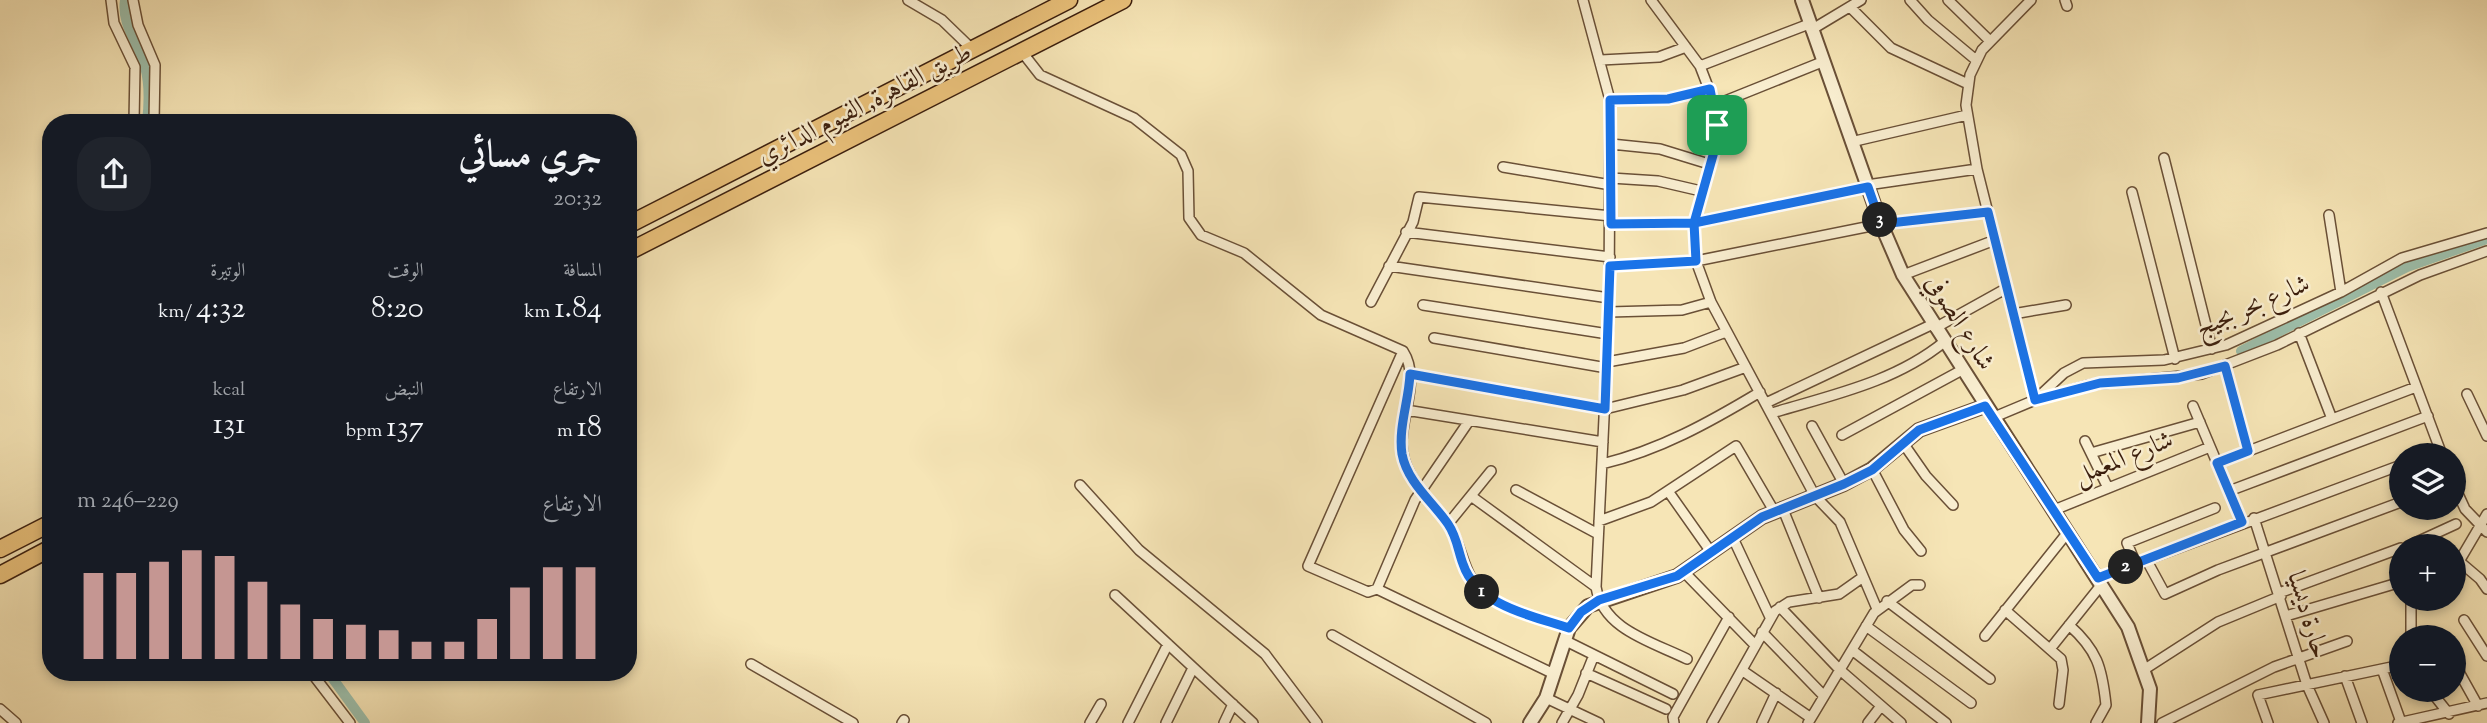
<!DOCTYPE html>
<html lang="ar">
<meta charset="utf-8">
<style>
body{margin:0;font-family:"Sorts Mill Goudy",Amiri,serif;background:#20242c;color:#f1f3f6;direction:rtl;height:100vh;display:flex;flex-direction:column;font-size:26px;white-space:nowrap}
*{box-sizing:border-box;margin:0}
p{font-size:23px;color:#9ea1a6}
.icon{flex:none;width:38px;height:38px;fill:none;stroke:currentColor;stroke-width:2;stroke-linecap:round;stroke-linejoin:round}
.map{position:relative;flex:1;overflow:hidden;direction:ltr}
.panel{position:absolute;left:42px;top:114px;width:595px;height:567px;display:flex;flex-direction:column;background:#171b24;border-radius:28px;box-shadow:0 4px 10px #0003;direction:rtl}
.panel>*{flex:none}
.buttons{position:absolute;left:2389px;top:443px;display:grid;gap:14px}
.buttons a{display:grid;place-items:center;width:77px;height:77px;border-radius:50%;background:#171b24;box-shadow:0 4px 10px #0003;font-size:35px}
.pin{position:absolute;display:grid;place-items:center;width:60px;height:60px;color:#fff;margin:-30px;border-radius:14px;box-shadow:0 4px 10px #0006}
.km{position:absolute;width:35px;height:35px;margin:-18px;border-radius:50%;background:#222;color:#fff;font-size:19px;line-height:35px;text-align:center}
.round{display:grid;place-items:center;flex:none;width:74px;height:74px;border-radius:28px;background:#20242c}
.headline{display:flex;align-items:center;justify-content:space-between;height:119px;padding:0 35px}
h1{font-size:38px;font-weight:600;line-height:52px}
.metrics{display:grid;grid-template-columns:repeat(3,1fr);gap:10px;height:119px;padding:7px 35px}
.metrics div{display:grid;align-content:center}
.metrics b{font-size:30px;font-weight:600}
.metrics small{font-size:19px;font-weight:400}
.metrics p{font-size:19px}
.chart{height:196px;padding:14px 35px}
.chart p{display:flex;justify-content:space-between}
.chart svg{width:100%;height:126px;margin-top:7px;stroke:#c59692;stroke-width:6}
.map>svg:first-child{display:block}
.lines{fill:none;stroke-linecap:round;stroke-linejoin:round}
.canal{stroke:#9dbfab;stroke-width:10}
.minor-casing{stroke:#6a5037;stroke-width:12}
.tertiary-casing{stroke:#6a5037;stroke-width:16}
.trunk-casing{stroke:#3b1e0d;stroke-width:19}
.minor{stroke:#f9eed0;stroke-width:9}
.tertiary{stroke:#f9eed0;stroke-width:12}
.trunk{stroke:#ebc27b;stroke-width:16}
.route-casing{stroke:#fff;stroke-width:14}
.route{stroke:#1a73e8;stroke-width:9}
.labels{text-anchor:middle;dominant-baseline:central;stroke-width:5;stroke-linejoin:round;paint-order:stroke}
.street-label{font-size:26px;fill:#3b1e0d;stroke:#f9eed0}
</style>
<div class="map">
<svg width="2487" height="723" viewBox="0 0 2487 723">
<rect width="100%" height="100%" fill="#f6e5b6"/>
<filter id="stains"><feTurbulence type="fractalNoise" baseFrequency=".00286" numOctaves="4"/><feColorMatrix values="0 0 0 0 .2 0 0 0 0 .09 0 0 0 0 .02 0 0 0 .5 -.17"/></filter>
<radialGradient id="worn" r=".72"><stop offset=".6" stop-color="#630" stop-opacity="0"/><stop offset="1" stop-color="#630" stop-opacity=".3"/></radialGradient>
<g class="lines">
<!-- canal -->
<path class="canal" d="M 125,0 C 121,26 139,43 145,67 C 150,85 149,105 147,122
M 2241,351 L 2407,267 L 2487,239
M 328,672 L 365,723"/>
<!-- minor casing -->
<g class="minor-casing">
<path id="minor" d="M 111,0 L 114,23 L 135,67 L 134,122
M 133,0 L 138,25 L 155,65 L 154,122
M 908,0 L 942,20 L 972,49
M 1583,0 L 1610,100 L 1609,312 L 1596,587 C 1603,630 1653,642 1687,659
M 1651,0 L 1700,66 L 1715,105 L 1717,141 L 1694,223 L 1696,261 L 1711,302 L 1815,496 L 1840,522 L 1877,609
M 1910,0 L 1928,20 L 1976,60
M 1948,0 L 1989,40
M 2031,0 L 1982,50 L 1970,75 L 1966,105 L 1977,169 L 2035,400 L 2064,373 L 2083,363 L 2164,360 L 2226,345 L 2341,292 L 2402,258 L 2487,233
M 2065,0 L 2067,6
M 1850,7 L 1891,48 L 1968,84
M 1811,30 L 1861,0
M 1022,52 L 1040,75 L 1134,118 L 1181,155 L 1188,171 L 1189,218 L 1201,235 L 1244,253 L 1321,315 L 1403,351 C 1420,377 1403,412 1402,440 C 1400,474 1429,498 1447,523 C 1465,547 1461,579 1489,597 C 1512,612 1542,619 1569,628
M 1601,60 L 1659,57 L 1686,47
M 1700,66 L 1809,24
M 1610,100 L 1668,99 L 1710,89
M 1715,105 L 1822,62
M 1851,142 L 1967,115
M 1611,144 L 1660,149 L 1709,164
M 2164,158 L 2212,349
M 1503,167 L 1611,185
M 1611,178 L 1658,181 L 1701,191
M 1867,185 L 1977,169
M 2132,192 L 2175,359
M 2329,215 L 2341,292
M 1611,224 L 1694,223 L 1868,187
M 1406,232 L 1610,257
M 1389,266 L 1609,298
M 1610,266 L 1696,261 L 1881,224 L 1988,212
M 1903,275 L 1995,240
M 2381,292 L 2442,455
M 1371,302 L 1413,222 L 1419,197 L 1611,216
M 1423,305 L 1608,334
M 1609,312 L 1682,310 L 1711,302
M 2013,314 L 2066,305
M 1935,328 L 2007,288
M 2299,333 L 2332,419
M 1434,338 L 1607,368
M 1607,362 L 1684,348 L 1726,332
M 2225,366 L 2248,451
M 1411,374 L 1605,409 L 1683,390 L 1746,367
M 2467,394 L 2487,436
M 1766,403 L 1933,324
M 2193,406 L 2242,522
M 1406,410 L 1603,442
M 1772,413 C 1832,395 1895,382 1944,342
M 1992,418 L 2035,400 L 2089,385 L 2202,374 L 2277,345 L 2420,275 L 2487,251
M 1469,421 L 1415,500 L 1377,589 L 1554,674
M 1812,426 L 1844,484
M 1842,435 L 1962,370
M 2085,441 L 2108,488
M 1903,443 L 1926,476 L 1953,505
M 2091,453 L 2200,422
M 2217,463 L 2416,387
M 1602,464 C 1660,450 1710,422 1760,392
M 1872,469 L 1904,530 L 1921,551
M 1080,485 L 1139,550 L 1265,654 L 1317,723
M 2454,485 L 2465,509 L 2487,532
M 1516,490 L 1598,534
M 1668,491 L 1711,552
M 2229,491 L 2428,416
M 1471,496 L 1596,587
M 1782,507 L 1819,598
M 2054,510 L 2210,447
M 2254,518 L 2307,685 L 2324,723
M 1599,521 L 1651,502 L 1736,446 L 1774,511
M 1448,524 L 1491,471
M 1732,536 L 1770,617
M 2408,546 L 2456,524
M 2146,559 L 2165,594 L 2218,570 L 2401,502
M 2460,562 L 2480,579 L 2487,589
M 2136,564 L 2127,543 L 2215,508
M 2454,570 L 2487,514
M 1684,572 L 1755,645
M 2098,578 L 2401,465
M 1377,589 L 1368,592 L 1308,566 L 1403,351
M 2279,593 L 2401,548
M 1115,595 L 1253,723
M 2411,598 L 2411,637
M 1887,601 L 1990,679
M 1780,607 L 1840,670 L 1901,723
M 2005,610 L 2061,659 L 2063,670 L 2059,704
M 2286,616 L 2401,582
M 2464,620 L 2487,656
M 2069,625 C 2097,650 2102,667 2106,705 L 2096,723
M 1866,626 L 1971,703
M 1762,632 L 1824,696
M 1332,635 L 1486,723
M 1985,636 L 2068,532
M 1564,640 L 1673,694
M 2050,649 L 2102,584
M 1852,650 L 1946,723
M 2454,663 L 2478,706
M 751,664 L 853,723
M 2145,669 L 2218,622 L 2281,596
M 2382,669 L 2401,722
M 1743,671 L 1811,718
M 311,672 L 350,723
M 1586,673 L 1666,709
M 2345,676 L 2362,723
M 2430,690 L 2449,714
M 1546,698 L 1599,723
M 0,709 L 16,723
M 902,723 L 904,720
M 1090,723 L 1101,704
M 1128,723 L 1168,644
M 1166,723 L 1193,668
M 1224,723 L 1233,704
M 1562,723 L 1578,695 L 1594,655
M 1674,723 L 1673,717 L 1729,617
M 1712,723 L 1775,611 L 1789,602 L 1839,594 L 1863,577
M 1762,723 L 1776,693
M 1808,723 L 1874,613 L 1912,585 L 1920,585
M 1868,723 L 1881,706
M 2162,723 L 2274,667 L 2347,641
M 2268,723 L 2258,695 L 2401,665
M 2398,723 L 2487,703"/>
</g>
<!-- tertiary casing -->
<g class="tertiary-casing">
<path id="tertiary" d="M 1802,0 L 1881,224 L 1903,275 L 2128,627 L 2150,689 L 2148,723
M 1530,723 L 1546,698 L 1569,628 L 1588,606 L 1677,576 L 1762,517 L 1844,484 L 1872,469 L 1919,430 L 1985,406"/>
</g>
<!-- trunk casing -->
<g class="trunk-casing">
<path id="trunk" d="M 628,225 L 1069,0
M 628,252 L 1123,0
M 0,549 L 51,523
M 0,575 L 51,548"/>
</g>
<!-- minor -->
<use href="#minor" class="minor"/>
<!-- tertiary -->
<use href="#tertiary" class="tertiary"/>
<!-- trunk -->
<use href="#trunk" class="trunk"/>
</g>
<g class="lines">
<!-- route casing -->
<g class="route-casing">
<path id="route" d="M 1717,125 L 1717,141 L 1694,223 L 1696,261 L 1610,266 L 1605,409 L 1410,374 C 1409,400 1398,428 1402,454 C 1407,482 1433,502 1448,524 C 1457,537 1458,551 1463,564 C 1477,606 1533,616 1569,628 L 1581,612 L 1599,600 L 1677,576 L 1762,517 L 1844,484 L 1872,470 L 1919,430 L 1985,406 L 2098,578 L 2242,522 L 2217,463 L 2248,451 L 2225,366 L 2178,378 L 2100,383 L 2035,400 L 1988,212 L 1881,224 L 1868,187 L 1694,223 L 1611,224 L 1610,100 L 1668,99 L 1710,89 L 1717,125"/>
</g>
<!-- route -->
<use href="#route" class="route"/>
</g>
<g class="labels">
<!-- street labels -->
<g class="street-label">
<text transform="translate(865 105) rotate(-27)">طريق القاهرة, الفيوم الدائري</text>
<text transform="translate(2253 307) rotate(-23)">شارع بحر بجيج</text>
<text transform="translate(1959 323) rotate(58)">شارع الصوفي</text>
<text transform="translate(2124 459) rotate(-22)">شارع المعمل</text>
<text transform="translate(2307 615) rotate(73)">حارة ديسيا</text>
</g>
</g>
<rect width="100%" height="100%" filter="url(#stains)"/>
<rect width="100%" height="100%" fill="url(#worn)"/>
</svg>
<div class="buttons">
<a><svg class="icon" aria-label="layers" viewBox="0 0 24 24"><path d="M12 4l9 5-9 5-9-5zM3 14l9 5 9-5"/></svg></a>
<a>+</a>
<a>−</a>
</div>
<div class="pin" style="left:1717px;top:125px;background:#1e9e55"><svg class="icon" aria-label="arrive" viewBox="0 0 24 24"><path d="M6 21V4h12l-3 4 3 4H6"/></svg></div>
<b class="km" style="left:1482px;top:592px">1</b>
<b class="km" style="left:2126px;top:567px">2</b>
<b class="km" style="left:1880px;top:220px">3</b>
<section class="panel">
<div class="headline"><div><h1>جري مسائي</h1><p>20:32</p></div><a class="round"><svg class="icon" aria-label="share" viewBox="0 0 24 24"><path d="M12 15V3M7 8l5-5 5 5M5 13v7h14v-7"/></svg></a></div>
<div class="metrics">
<div><p>المسافة</p><b>1.84<small> km</small></b></div>
<div><p>الوقت</p><b>8:20</b></div>
<div><p>الوتيرة</p><b>4:32<small> /km</small></b></div>
</div>
<div class="metrics">
<div><p>الارتفاع</p><b>18<small> m</small></b></div>
<div><p>النبض</p><b>137<small> bpm</small></b></div>
<div><p>kcal</p><b>131</b></div>
</div>
<div class="chart"><p><span>الارتفاع</span>229–246 m</p>
<svg viewBox="0 0 160 44" preserveAspectRatio="none"><path d="M5 44V14M15 44V14M25 44V10M35 44V6M45 44V8M55 44V17M65 44V25M75 44V30M85 44V32M95 44V34M105 44V38M115 44V38M125 44V30M135 44V19M145 44V12M155 44V12"/></svg>
</div>
</section>
</div>
